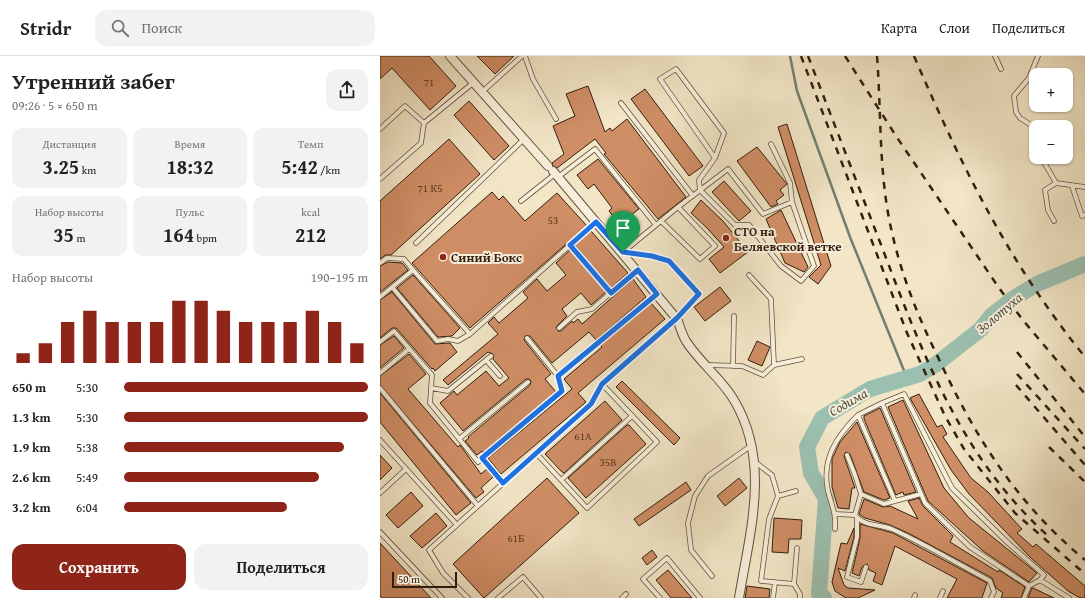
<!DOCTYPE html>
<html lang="ru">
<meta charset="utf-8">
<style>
body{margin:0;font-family:"Gentium Book Plus",serif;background:#f2f2f2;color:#222;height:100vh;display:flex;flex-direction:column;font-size:15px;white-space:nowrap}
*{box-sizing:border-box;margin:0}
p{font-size:13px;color:#767676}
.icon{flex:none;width:22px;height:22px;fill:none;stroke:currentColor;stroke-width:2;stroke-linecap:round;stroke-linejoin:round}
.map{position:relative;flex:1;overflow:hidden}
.side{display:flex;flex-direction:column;background:#fff;width:380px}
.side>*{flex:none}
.tools{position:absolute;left:649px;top:12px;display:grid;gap:8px}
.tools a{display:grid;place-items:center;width:44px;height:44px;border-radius:8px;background:#fff;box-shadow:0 1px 3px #0004;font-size:20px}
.scale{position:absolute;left:12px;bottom:10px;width:65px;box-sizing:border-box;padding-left:4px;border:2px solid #321e0d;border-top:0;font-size:11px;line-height:14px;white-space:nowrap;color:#321e0d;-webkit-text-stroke:3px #f7efdb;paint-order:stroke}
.pin{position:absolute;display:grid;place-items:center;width:34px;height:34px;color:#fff;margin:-41px -17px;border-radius:50% 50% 50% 0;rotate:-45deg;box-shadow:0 0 4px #0007}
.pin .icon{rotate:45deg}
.round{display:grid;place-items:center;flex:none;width:42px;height:42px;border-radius:12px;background:#f2f2f2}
.summary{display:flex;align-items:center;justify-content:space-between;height:68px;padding:0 12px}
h1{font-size:22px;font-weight:600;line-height:30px}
.metrics{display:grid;grid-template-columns:repeat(3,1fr);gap:6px;height:68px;padding:4px 12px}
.metrics div{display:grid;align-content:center;border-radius:10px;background:#f2f2f2;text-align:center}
.metrics b{font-size:20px;font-weight:600}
.metrics small{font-size:11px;font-weight:400}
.metrics p{font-size:11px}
.chart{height:112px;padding:8px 12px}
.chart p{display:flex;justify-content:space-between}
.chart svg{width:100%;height:72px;margin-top:4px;stroke:#8f2418;stroke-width:6}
.cta{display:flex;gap:8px;margin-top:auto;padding:8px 12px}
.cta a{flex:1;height:46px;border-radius:12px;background:#8f2418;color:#fff;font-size:16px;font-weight:600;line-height:46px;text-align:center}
.cta a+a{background:#f2f2f2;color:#222}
ul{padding:0 12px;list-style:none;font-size:13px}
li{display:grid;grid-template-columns:64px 48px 1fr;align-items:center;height:30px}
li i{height:10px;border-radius:5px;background:#8f2418}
header{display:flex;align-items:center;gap:24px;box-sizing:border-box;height:56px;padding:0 20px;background:#fff;border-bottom:1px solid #e0e0e0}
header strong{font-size:19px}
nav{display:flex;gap:22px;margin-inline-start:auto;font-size:14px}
.search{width:280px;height:36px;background:#f2f2f2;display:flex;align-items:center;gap:10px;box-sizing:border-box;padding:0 14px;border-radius:12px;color:#767676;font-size:15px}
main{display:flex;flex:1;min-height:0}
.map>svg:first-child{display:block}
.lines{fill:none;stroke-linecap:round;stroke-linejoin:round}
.stream{stroke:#727f6f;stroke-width:2.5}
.river{stroke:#9cc0b0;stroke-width:16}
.building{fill:#d08e66;stroke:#321e0d}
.service-casing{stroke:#62503c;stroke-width:5.5}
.minor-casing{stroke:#62503c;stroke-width:10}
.service{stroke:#f7efdb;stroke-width:4}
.minor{stroke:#f7efdb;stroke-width:8}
.rail{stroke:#321e0d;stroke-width:2.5;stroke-dasharray:7 7;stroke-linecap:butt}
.route-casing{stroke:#fff;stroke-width:8}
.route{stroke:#1a73e8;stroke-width:5}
.poi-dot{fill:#8f2418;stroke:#f7efdb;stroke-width:1.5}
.labels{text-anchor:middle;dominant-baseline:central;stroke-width:4;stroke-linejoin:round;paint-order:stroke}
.number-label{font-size:11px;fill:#5a3a23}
.poi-label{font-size:13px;font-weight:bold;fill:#321e0d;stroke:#f7efdb;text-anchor:start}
.water-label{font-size:14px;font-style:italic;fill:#524f3e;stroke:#f7efdb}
</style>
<header>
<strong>Stridr</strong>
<div class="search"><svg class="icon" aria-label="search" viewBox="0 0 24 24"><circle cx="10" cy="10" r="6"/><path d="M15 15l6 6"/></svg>Поиск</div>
<nav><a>Карта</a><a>Слои</a><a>Поделиться</a></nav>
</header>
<main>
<section class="side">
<div class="summary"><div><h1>Утренний забег</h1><p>09:26 · 5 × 650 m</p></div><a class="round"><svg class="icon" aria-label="share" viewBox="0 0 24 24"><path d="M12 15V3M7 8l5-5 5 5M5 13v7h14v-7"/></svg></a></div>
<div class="metrics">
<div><p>Дистанция</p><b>3.25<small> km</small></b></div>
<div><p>Время</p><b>18:32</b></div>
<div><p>Темп</p><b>5:42<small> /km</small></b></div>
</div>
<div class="metrics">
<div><p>Набор высоты</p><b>35<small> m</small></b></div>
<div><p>Пульс</p><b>164<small> bpm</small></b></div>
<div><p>kcal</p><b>212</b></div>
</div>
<div class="chart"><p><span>Набор высоты</span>190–195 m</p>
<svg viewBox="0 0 160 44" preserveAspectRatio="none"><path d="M5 44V38M15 44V32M25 44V19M35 44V12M45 44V19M55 44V19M65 44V19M75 44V6M85 44V6M95 44V12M105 44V19M115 44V19M125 44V19M135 44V12M145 44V19M155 44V32"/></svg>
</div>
<ul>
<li><b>650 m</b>5:30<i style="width:100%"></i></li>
<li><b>1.3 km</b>5:30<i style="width:100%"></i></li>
<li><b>1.9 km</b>5:38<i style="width:90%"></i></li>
<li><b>2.6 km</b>5:49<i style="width:80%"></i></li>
<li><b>3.2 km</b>6:04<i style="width:67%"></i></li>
</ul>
<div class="cta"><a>Сохранить</a><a>Поделиться</a></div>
</section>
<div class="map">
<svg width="705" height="542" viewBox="0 0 705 542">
<rect width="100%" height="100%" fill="#f2e6c7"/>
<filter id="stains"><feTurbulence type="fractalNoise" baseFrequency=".005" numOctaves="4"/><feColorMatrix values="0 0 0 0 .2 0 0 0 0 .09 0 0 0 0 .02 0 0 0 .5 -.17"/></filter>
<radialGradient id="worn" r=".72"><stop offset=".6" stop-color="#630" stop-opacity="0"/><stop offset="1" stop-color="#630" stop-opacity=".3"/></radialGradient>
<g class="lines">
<!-- stream -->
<path class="stream" d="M 410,0 L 417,35 L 470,181 L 527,322"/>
<!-- river -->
<path class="river" d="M 444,542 L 439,537 L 446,443 L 431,417 L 427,391 L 442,362 L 490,333 L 540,318 L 555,309 L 601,273 L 612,259 L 634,242 L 657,228 L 705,208"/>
</g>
<!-- building -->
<path class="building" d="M 0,0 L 49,0 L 76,30 L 50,54 L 12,12 L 0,23 Z
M 97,0 L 134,0 L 115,18 Z
M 208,30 L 225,76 L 230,72 L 232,75 L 247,63 L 306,141 L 278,163 L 224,98 L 226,97 L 215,83 L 177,112 L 173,110 L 172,107 L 184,98 L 173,70 L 195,60 L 186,38 Z
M 265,33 L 323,110 L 309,120 L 251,43 Z
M 89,45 L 129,90 L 114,104 L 74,59 Z
M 407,68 L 451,210 L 438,228 L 429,221 L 441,209 L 398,71 Z
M 69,83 L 100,118 L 11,199 L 5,199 L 0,203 L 0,145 Z
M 377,91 L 407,128 L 400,134 L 404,139 L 396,145 L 398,148 L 391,151 L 357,105 Z
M 218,103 L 259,153 L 239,168 L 229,155 L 232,152 L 214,128 L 208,133 L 197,119 Z
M 344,125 L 371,155 L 359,165 L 332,136 Z
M 112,136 L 119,144 L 123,140 L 145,165 L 177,137 L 207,170 L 90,272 L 32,207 Z
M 321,144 L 343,165 L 368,196 L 340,217 L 329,203 L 344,191 L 327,172 L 311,157 Z
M 401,154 L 428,211 L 424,216 L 405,207 L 386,163 Z
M 211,175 L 248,217 L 231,232 L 195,189 Z
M 190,194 L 226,236 L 211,249 L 201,237 L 182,253 L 187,260 L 176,271 L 178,275 L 181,275 L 192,265 L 193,267 L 198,263 L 202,268 L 253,223 L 266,241 L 216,284 L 209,276 L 172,307 L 150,280 L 145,280 L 144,284 L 171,318 L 165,323 L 176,336 L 103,397 L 102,395 L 97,399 L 85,385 L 89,382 L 88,381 L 150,329 L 151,325 L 149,323 L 146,323 L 83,375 L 60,347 L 74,335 L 77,339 L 106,315 L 119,330 L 129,322 L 113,303 L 113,298 L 108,296 L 68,329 L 63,324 L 118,278 L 108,267 L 114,261 L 119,267 L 148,242 L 143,236 L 157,223 L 167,235 L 186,219 L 176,207 Z
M 8,206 L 22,207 L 28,214 L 0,236 L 0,210 Z
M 33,219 L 80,272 L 72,280 L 58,281 L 17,232 Z
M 340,231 L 351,245 L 325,265 L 314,251 Z
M 12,236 L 55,288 L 70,287 L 77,296 L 55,315 L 53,312 L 52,313 L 16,272 L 12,272 L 0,282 L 0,244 Z
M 271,247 L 285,263 L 198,337 L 206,346 L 121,418 L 119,416 L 108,402 L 192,333 L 184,323 L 222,291 L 220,289 Z
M 14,280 L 24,292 L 0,312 L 0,289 Z
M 377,285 L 390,291 L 382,310 L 368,304 Z
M 29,298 L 46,318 L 28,333 L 78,391 L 80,389 L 101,418 L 107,413 L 113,421 L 101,432 L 104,436 L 96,442 L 0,329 L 0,320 Z
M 242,325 L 300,382 L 294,389 L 236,331 Z
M 0,337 L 91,447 L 76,459 L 0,366 Z
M 539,338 L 557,371 L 562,369 L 567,378 L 563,381 L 591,422 L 608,436 L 642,473 L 637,477 L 653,491 L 656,488 L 705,530 L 705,542 L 700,542 L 688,535 L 651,502 L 589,438 L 571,414 L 530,342 Z
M 523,344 L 564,432 L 589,462 L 657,517 L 649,526 L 603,495 L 548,445 L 508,351 Z
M 225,345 L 242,364 L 184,417 L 182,416 L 165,398 Z
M 500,352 L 536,436 L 524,439 L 523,436 L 516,439 L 484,363 L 484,360 Z
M 477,366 L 510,442 L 504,444 L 484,436 L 470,398 L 466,396 L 464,400 L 475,432 L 472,432 L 469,453 L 458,452 L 452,431 L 452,403 L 460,386 Z
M 247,369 L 249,369 L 266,388 L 206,442 L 188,422 Z
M 0,399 L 12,412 L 0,424 Z
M 167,422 L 199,457 L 104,542 L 73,508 Z
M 359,422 L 367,432 L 345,450 L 337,440 Z
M 306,426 L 311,434 L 259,470 L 254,463 Z
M 31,436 L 43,450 L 18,472 L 6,459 Z
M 539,442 L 543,450 L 573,480 L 570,486 L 618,516 L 619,514 L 645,531 L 641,542 L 621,542 L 623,537 L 616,532 L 612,522 L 528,477 L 510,469 L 485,462 L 479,458 L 484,443 L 503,451 L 510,450 L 538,463 L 528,445 Z
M 56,457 L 67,470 L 42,492 L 30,480 Z
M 394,462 L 422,464 L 421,483 L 409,483 L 408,497 L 392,496 Z
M 480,468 L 513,477 L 607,527 L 602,542 L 567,542 L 577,523 L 515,490 L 502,529 L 493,525 L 496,517 L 489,514 L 487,508 L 482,511 L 479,520 L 472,517 L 480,482 Z
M 474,472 L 474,481 L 465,515 L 458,512 L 464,529 L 468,532 L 495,534 L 478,542 L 466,542 L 455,535 L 452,526 L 461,487 L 467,488 Z
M 0,487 L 51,542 L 2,542 L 0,540 Z
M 272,494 L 277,501 L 267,509 L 262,502 Z
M 288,514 L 312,542 L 291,542 L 276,524 Z
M 367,530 L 390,533 L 389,542 L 365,542 Z
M 652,532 L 653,532 L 674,542 L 648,542 Z"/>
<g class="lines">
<!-- service casing -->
<g class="service-casing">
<path id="service" d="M 145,0 L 153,23 L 176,63
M 615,0 L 621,13
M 102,36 L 142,0
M 241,47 L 313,140
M 0,73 L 25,50 L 44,67
M 656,84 L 651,69 L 640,62 L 636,56 L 634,40 L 649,22 L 658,0
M 391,88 L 410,127 L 412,146
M 661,101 L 676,127 L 705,131
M 178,121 L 215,93 L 276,169
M 0,123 L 41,87 L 44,67 L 93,27
M 692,130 L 702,160 L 705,159
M 141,145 L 175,118
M 298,151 L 348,113 L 383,158 L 412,146 L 434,210 L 421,225 L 401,210 L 369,169 L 355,169 L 320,134 L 319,124 L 335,102 L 280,23 L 296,13 L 344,77 L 335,102
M 674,165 L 668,154 L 665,134 L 676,127
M 36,187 L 144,83
M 190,189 L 231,237
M 243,196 L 298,151 L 335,190 L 320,203 L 281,165
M 0,207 L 7,202 L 24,203 L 33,214
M 369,219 L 391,243 L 394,309
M 12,231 L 57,285 L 68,283 L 78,285 L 90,278 L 216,166
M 0,241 L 33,214 L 90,278
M 179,272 L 197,256 L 212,253 L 256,215
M 147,282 L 178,320
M 0,286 L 14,275 L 52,319 L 50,347 L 98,406 L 182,335 L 178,320 L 276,238
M 106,304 L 120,320
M 327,309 L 362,310 L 383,319 L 394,309 L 422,303
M 353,310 L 354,260
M 0,317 L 29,293
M 0,332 L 98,450
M 51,332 L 68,335 L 111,300
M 502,347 L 478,359 L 515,445 L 504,448 L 481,438 L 475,459 C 484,471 502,468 514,474 C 547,489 578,508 610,525 L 614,536 L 611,542
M 79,383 L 148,326
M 0,384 L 77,469
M 156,397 L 207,452 L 277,386 L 222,328
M 467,399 L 475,419 L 481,438
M 102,402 L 123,427
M 375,406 L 392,419 L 398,440 L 389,463 L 381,525 L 414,528 L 417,492
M 181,424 L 252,360
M 0,437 L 26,413
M 398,440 L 416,435
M 515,445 L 541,438
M 456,458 L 475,459
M 477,463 L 477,481 L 467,521 L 481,526 L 486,511
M 455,473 C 456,456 452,451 448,435 C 441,403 457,380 478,359
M 0,476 L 62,542
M 332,520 L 311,494 L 308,467 L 315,440 L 328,420 L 372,389
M 414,528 L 420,538 L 420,542
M 649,530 L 590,491 L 545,447 L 502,347 L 524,338 L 572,432 L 627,486 L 664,519 L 660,524
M 88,542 L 63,517 L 49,494 L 211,348 L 222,328 L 297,263 L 319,238 L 289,205 L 272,200 L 243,196
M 118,542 L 143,521 L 161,542
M 242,542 L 246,538
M 280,542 L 263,523 L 287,502 L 320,542
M 393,542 L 395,526
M 534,542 L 535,539
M 560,542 L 563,535
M 644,542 L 649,530 L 660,524 L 689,542"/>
</g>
<!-- minor casing -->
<g class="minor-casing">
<path id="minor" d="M 70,0 L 168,110
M 173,115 L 297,263 C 300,270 302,279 306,285 C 319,306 341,322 354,344 C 391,406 370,475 359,542"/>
</g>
<!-- service -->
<use href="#service" class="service"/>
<!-- minor -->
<use href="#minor" class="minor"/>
<!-- rail -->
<path class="rail" d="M 421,0 L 527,277 L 565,360 L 584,393 L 635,457 L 705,518
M 428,0 C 453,65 478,129 503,194 C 543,299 581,401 667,479
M 465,0 L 516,80 L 619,232 L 642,263 L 705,338
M 497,0 C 501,52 499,105 508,157 C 517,207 534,252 556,297 C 594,379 634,445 705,504
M 534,0 C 582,111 628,206 705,301
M 637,296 L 705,381
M 637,318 L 705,393
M 636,329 L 705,409
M 669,391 L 705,426"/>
</g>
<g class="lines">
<!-- route casing -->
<g class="route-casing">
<path id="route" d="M 216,166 L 243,196 L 272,200 L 289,205 L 319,238 L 297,262 L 222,328 L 211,348 L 123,427 L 102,402 L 182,335 L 178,320 L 277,238 L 258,214 L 231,237 L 190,189 Z"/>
</g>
<!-- route -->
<use href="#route" class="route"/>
</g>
<!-- markers -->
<g class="poi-dot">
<circle cx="346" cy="182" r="4"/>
<circle cx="63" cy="201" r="4"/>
</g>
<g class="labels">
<!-- number labels -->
<g class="number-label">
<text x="49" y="26">71</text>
<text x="50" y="132">71 К5</text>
<text x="173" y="164">53</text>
<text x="203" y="380">61А</text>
<text x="228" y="406">35В</text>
<text x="136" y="482">61Б</text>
</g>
<!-- poi labels -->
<g class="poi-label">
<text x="354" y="175">СТО на<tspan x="354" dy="15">Беляевской ветке</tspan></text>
<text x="71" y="201">Синий Бокс</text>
</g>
<!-- water labels -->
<g class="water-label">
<text transform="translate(619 257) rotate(-40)">Золотуха</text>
<text transform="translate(468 346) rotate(-30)">Содима</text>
</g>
</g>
<rect width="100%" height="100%" filter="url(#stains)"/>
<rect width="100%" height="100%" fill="url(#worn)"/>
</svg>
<div class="tools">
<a>+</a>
<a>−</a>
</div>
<div class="scale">50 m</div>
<div class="pin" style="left:243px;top:196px;background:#1e9e55"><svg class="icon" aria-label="arrive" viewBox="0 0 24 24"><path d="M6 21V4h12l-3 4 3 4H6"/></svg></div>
</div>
</main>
